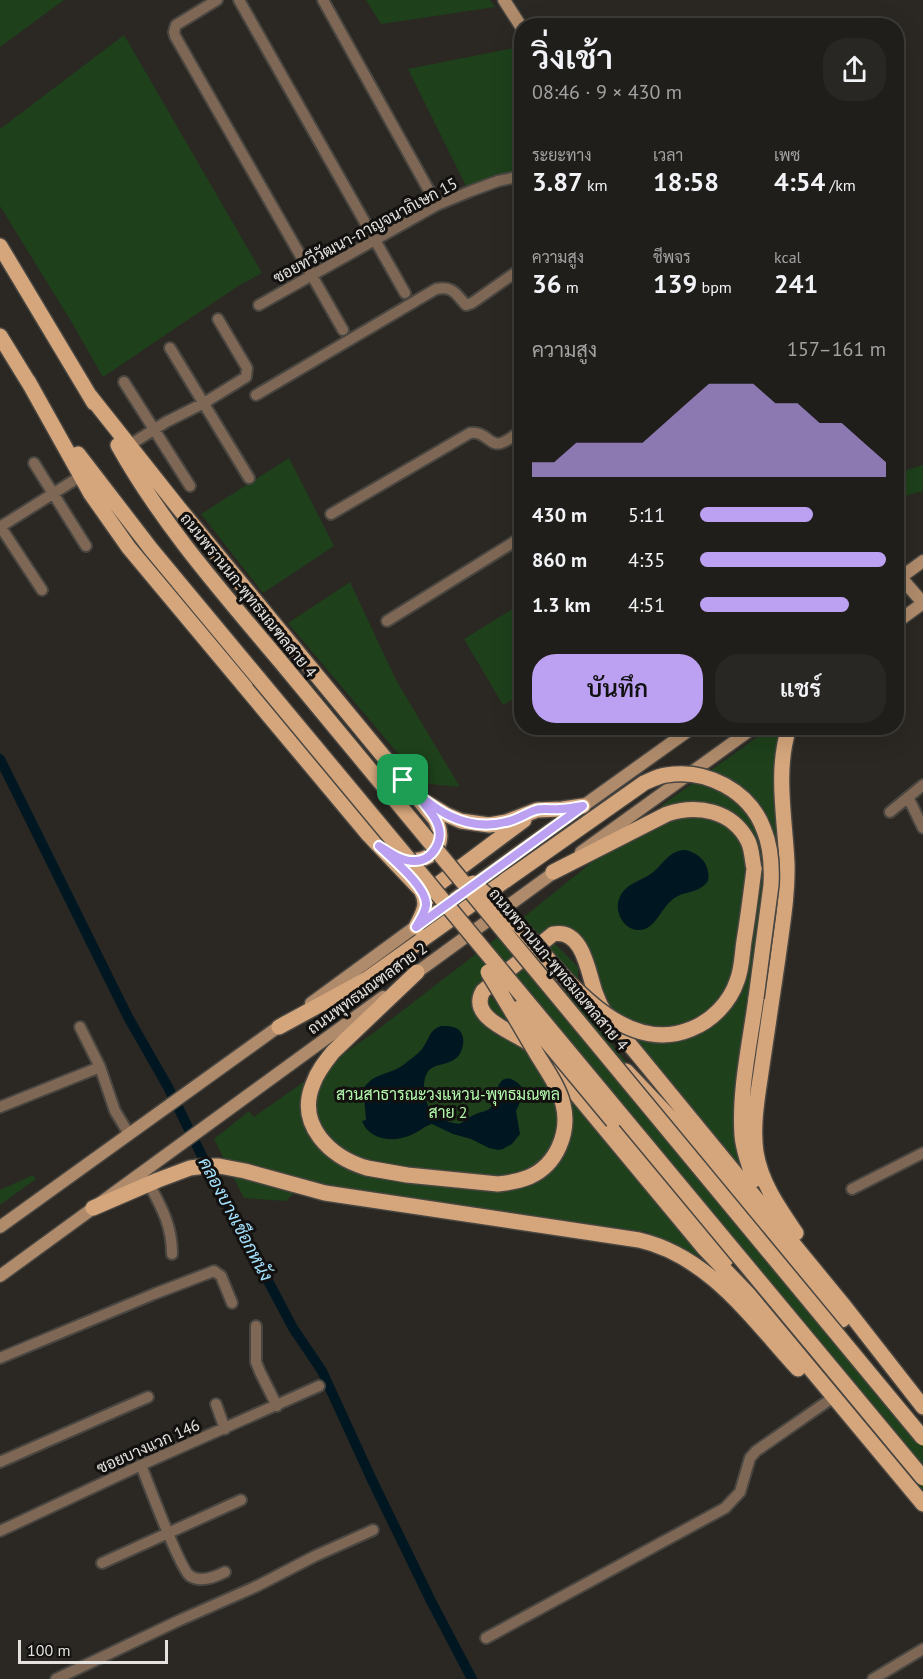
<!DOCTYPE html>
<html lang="th">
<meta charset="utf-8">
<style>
body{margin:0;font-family:"PT Sans",Sarabun,sans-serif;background:#282723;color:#f1f3f6;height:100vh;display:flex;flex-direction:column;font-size:22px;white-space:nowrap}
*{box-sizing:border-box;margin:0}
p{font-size:20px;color:#a2a2a2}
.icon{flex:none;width:33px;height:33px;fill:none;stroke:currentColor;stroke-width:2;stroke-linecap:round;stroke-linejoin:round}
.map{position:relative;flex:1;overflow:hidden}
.details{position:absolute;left:514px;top:18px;width:390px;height:717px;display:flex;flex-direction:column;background:#201e1a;border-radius:24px;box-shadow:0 6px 24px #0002,0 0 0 2px #3d3c39}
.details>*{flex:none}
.scale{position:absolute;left:18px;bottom:15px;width:150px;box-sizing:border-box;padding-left:6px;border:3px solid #e4e1de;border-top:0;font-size:16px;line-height:21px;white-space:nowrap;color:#e4e1de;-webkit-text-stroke:4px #12110f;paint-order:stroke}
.pin{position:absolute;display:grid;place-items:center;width:51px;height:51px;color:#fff;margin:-26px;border-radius:12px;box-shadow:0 3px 9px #0006}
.round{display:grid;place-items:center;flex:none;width:63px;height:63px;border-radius:24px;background:#282723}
.overview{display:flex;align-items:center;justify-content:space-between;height:102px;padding:0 18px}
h1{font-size:33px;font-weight:600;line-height:45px}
.figures{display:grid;grid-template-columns:repeat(3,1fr);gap:9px;height:102px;padding:6px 18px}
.figures div{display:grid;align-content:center}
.figures b{font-size:26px;font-weight:600}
.figures small{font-size:16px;font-weight:400}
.figures p{font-size:16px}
.chart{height:168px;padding:12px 18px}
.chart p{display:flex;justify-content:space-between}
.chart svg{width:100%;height:108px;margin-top:6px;fill:#bca0f2;opacity:.7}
.action{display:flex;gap:12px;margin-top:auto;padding:12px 18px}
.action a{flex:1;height:69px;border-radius:24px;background:#bca0f2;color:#111;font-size:24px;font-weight:600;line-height:69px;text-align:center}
.action a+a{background:#282723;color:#f1f3f6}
ul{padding:0 18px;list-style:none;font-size:20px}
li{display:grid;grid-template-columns:96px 72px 1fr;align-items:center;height:45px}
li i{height:15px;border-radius:8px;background:#bca0f2}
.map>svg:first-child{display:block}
.green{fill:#1e401b}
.water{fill:#001721}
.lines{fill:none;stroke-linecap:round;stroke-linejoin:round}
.canal{stroke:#001721;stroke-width:10}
.street-casing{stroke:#494641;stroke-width:14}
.secondary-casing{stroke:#494641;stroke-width:15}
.primary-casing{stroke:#494641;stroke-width:18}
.street{stroke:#7e6754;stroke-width:10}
.secondary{stroke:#af8b6b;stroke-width:12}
.primary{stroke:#d5a67c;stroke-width:15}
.primary-bridge-casing{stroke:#494641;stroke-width:18;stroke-linecap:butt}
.primary-bridge{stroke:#d5a67c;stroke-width:15}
.route-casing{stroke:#fff;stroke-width:12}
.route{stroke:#bca0f2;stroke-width:8}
.labels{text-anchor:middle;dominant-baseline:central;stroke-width:6;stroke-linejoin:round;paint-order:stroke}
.street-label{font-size:16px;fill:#e4e1de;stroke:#12110f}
.park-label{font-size:16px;fill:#b2f7ab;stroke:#12110f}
.water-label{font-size:18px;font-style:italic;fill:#a4e2ff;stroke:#12110f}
</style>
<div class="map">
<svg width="923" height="1679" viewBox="0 0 923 1679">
<rect width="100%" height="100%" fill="#2b2823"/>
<!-- green -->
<path class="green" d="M 0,0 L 64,0 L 0,47 Z
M 366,0 L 490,0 L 495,7 L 381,24 Z
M 124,35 L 262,273 L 238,286 L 103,377 L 71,321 L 0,206 L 0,129 Z
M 519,47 L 522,51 L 522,171 L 466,186 L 408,69 Z
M 289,458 L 334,546 L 263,593 L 201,514 Z
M 923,465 L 923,491 L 897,498 L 897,473 Z
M 350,582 L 396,680 L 460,787 L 430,784 L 395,750 L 288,623 Z
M 522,603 L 522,694 L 503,705 L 464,639 Z
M 770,728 L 782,728 L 778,741 L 776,753 L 779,866 L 766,892 L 747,1027 L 750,1182 L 615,1024 L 586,947 L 549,930 L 480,983 L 701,1252 L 696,1257 L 647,1232 L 302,1185 L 286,1201 L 244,1198 L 214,1139 L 249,1111 L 254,1117 L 376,1031 L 524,917 L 665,803 Z
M 555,944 L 578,967 L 578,1003 L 923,1425 L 923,1491 L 543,1030 L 490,990 Z
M 33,1175 L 36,1179 L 0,1205 L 0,1190 Z"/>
<!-- water -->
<path class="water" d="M 685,850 C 700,853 711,865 708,881 C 698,895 683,890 672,900 C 662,908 658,922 647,928 C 629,937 613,915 619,899 C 625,883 640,882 652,873 C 663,865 669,850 685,850 Z
M 442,1026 C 449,1026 455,1026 460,1031 C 463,1035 464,1040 463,1045 C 459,1069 434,1060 427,1073 C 421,1084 425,1100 430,1110 L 449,1122 L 459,1124 C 465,1121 470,1116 476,1114 C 480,1112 485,1112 489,1109 C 498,1102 494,1091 500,1083 C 506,1073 519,1082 523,1089 L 523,1096 L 516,1111 L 520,1134 L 512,1144 L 503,1149 L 498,1150 L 489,1148 L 471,1139 L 453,1134 L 432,1124 C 424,1126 419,1132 411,1135 C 393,1143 369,1140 362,1121 L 366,1120 L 364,1097 L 359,1096 C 372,1069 389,1078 407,1062 C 413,1057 420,1053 424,1046 C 430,1037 430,1029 442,1026 Z"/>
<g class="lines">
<!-- canal -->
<path class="canal" d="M 0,759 L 128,1017 L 168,1087 L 204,1160 L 293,1328 L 322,1371 L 372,1480 L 431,1601 L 472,1679"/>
<!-- street casing -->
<g class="street-casing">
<path id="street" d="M 217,0 L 176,25 L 174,32 L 175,36 L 343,330
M 239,0 L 405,293
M 323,0 L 437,205
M 259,305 L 437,205 L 471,191 L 498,181 L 522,176
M 170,348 L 249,478
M 124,382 L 190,486
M 256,395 L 436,289 C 453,286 455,293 466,305 L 472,303 L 522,268
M 128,446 L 166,422 L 204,403 L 246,377 L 247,368 L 218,319
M 34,463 L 86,546
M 331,514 L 470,433 C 485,430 490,447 501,443 C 508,441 516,434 522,430
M 0,526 L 42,590
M 0,527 L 81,476
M 387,621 L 522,537
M 908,797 L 923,828
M 890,812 L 923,785
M 80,1027 L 100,1067 L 115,1111 L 129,1134
M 0,1107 L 100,1067
M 149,1184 C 162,1208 172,1226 172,1254
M 852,1189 L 923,1153
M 256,1326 L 256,1362 L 260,1372 L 277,1406
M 0,1358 L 154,1294 L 214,1271 L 221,1276 L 232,1303
M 216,1404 L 225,1429
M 0,1462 L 148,1397
M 141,1465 C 148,1483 180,1569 190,1576 C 201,1583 215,1577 225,1572
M 0,1531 L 141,1465 L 319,1386
M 102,1563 L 241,1500
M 486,1638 L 725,1508 L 740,1492 L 750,1458 L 756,1451 L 828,1401
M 56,1679 L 180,1620 L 255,1587 L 315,1556 L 373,1530
M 873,1679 L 923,1649"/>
</g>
<!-- secondary casing -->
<g class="secondary-casing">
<path id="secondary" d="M 504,0 L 522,28
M 897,573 L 923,603
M 897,580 L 923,561
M 897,622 L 923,603
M 581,852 L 753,728
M 412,976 L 560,868
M 311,1003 L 449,902 L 692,728
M 0,1227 L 285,1022
M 0,1276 L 383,997"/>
</g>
<!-- primary casing -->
<g class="primary-casing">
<path id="primary" d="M 0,246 L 94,403
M 0,336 L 32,388
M 28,381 L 91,494 L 129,548 L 367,833 L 421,890 C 429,904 423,913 416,927
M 90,396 L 178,507 L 435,819 C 450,845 428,868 400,858
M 118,445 C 162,524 222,592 280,661
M 78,454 L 151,549 L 259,679
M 789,728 C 775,770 785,819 787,863 C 788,895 782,927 778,958 C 773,994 767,1030 762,1066 C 758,1094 752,1124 756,1152 C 761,1183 779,1208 796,1233
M 427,803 L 445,814 L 461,821 L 489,825 L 506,822 L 537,810 L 562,809 L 583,806
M 553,872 L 667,814 C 697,804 732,810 748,841 C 752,849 752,860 754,869
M 427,899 L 437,885 L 524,820
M 279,1027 L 367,979 L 506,880
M 626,1071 L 699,1148 L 842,1320
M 613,1121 L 726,1259
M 367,1168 C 330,1157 296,1125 313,1084 C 317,1072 325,1062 333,1052 L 417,972
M 754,1180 C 749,1165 743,1150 742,1135 C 739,1090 750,1043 756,998
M 93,1208 L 158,1180 L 190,1168 L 206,1166 L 219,1166 L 245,1171 L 325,1193 L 639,1240 C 709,1256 752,1319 798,1369
M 923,1407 L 845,1307 L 607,1017 C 602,1009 598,1001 595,992 C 588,972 583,928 553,934 L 483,991 C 468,1017 511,1031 527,1042 C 535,1047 541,1054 548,1060 L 704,1248 L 749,1295 L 923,1504"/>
</g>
<!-- street -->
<use href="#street" class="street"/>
<!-- secondary -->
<use href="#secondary" class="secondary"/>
<!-- primary -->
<use href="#primary" class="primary"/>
<!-- primary-bridge casing -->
<g class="primary-bridge-casing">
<path id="primary-bridge" d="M 280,661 L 923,1438
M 259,679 L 923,1478
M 506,880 L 644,783 C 651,780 658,776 666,775 C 706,768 750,791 764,830 C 771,847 772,866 771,885 L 756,998
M 473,883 C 491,898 507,913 523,930 C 562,974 622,1058 691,1029 C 712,1021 730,1002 737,981 C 742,969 742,954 744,941 C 748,917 751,893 754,869
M 519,1008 L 613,1121
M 367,1168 L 407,1175 L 498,1184 C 508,1183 519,1181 529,1177 C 557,1165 570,1132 563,1104 C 558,1085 545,1068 535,1051 C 520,1025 504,998 488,972"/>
</g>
<!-- primary-bridge -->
<use href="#primary-bridge" class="primary-bridge"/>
</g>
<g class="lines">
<!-- route casing -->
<g class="route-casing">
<path id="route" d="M 403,780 C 431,808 464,833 506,822 C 517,820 526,813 536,810 C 543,808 552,810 560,809 C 567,809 575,807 583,806 L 416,927 C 420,920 425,913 426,905 C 427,887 392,859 379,846 C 390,853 401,861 413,861 C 432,862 444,841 438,825 C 433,811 413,791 403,780 Z"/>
</g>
<!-- route -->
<use href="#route" class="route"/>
</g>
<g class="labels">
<!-- street labels -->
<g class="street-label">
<text transform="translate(365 230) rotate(-28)">ซอยทวีวัฒนา-กาญจนาภิเษก 15</text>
<text transform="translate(249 595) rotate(51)">ถนนพรานนก-พุทธมณฑลสาย 4</text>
<text transform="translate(559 969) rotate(50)">ถนนพรานนก-พุทธมณฑลสาย 4</text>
<text transform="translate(367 988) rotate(-36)">ถนนพุทธมณฑลสาย 2</text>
<text transform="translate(148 1446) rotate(-24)">ซอยบางแวก 146</text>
</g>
<!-- park labels -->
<g class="park-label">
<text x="448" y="1094">สวนสาธารณะวงแหวน-พุทธมณฑล<tspan x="448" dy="18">สาย 2</tspan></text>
</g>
<!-- water labels -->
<g class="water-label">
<text transform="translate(236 1219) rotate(62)">คลองบางเชือกหนัง</text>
</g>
</g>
</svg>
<div class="scale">100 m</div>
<div class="pin" style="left:403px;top:780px;background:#1e9e55"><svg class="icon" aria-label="arrive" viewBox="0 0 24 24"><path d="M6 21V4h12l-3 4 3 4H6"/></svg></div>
<section class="details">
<div class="overview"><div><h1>วิ่งเช้า</h1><p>08:46 · 9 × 430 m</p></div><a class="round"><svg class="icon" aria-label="share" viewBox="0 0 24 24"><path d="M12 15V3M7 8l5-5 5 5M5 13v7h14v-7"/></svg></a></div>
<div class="figures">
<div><p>ระยะทาง</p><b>3.87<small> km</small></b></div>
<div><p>เวลา</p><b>18:58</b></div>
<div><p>เพซ</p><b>4:54<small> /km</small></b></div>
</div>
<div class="figures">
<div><p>ความสูง</p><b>36<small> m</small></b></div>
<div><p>ชีพจร</p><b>139<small> bpm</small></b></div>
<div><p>kcal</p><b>241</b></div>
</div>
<div class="chart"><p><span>ความสูง</span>157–161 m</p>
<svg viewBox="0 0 160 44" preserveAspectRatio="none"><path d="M0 44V38L10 38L20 30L30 30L40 30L50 30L60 22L70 14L80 6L90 6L100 6L110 14L120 14L130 22L140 22L150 30L160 38V44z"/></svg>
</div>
<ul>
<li><b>430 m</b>5:11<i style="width:61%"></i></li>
<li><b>860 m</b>4:35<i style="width:100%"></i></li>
<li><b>1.3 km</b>4:51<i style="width:80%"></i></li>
</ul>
<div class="action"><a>บันทึก</a><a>แชร์</a></div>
</section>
</div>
